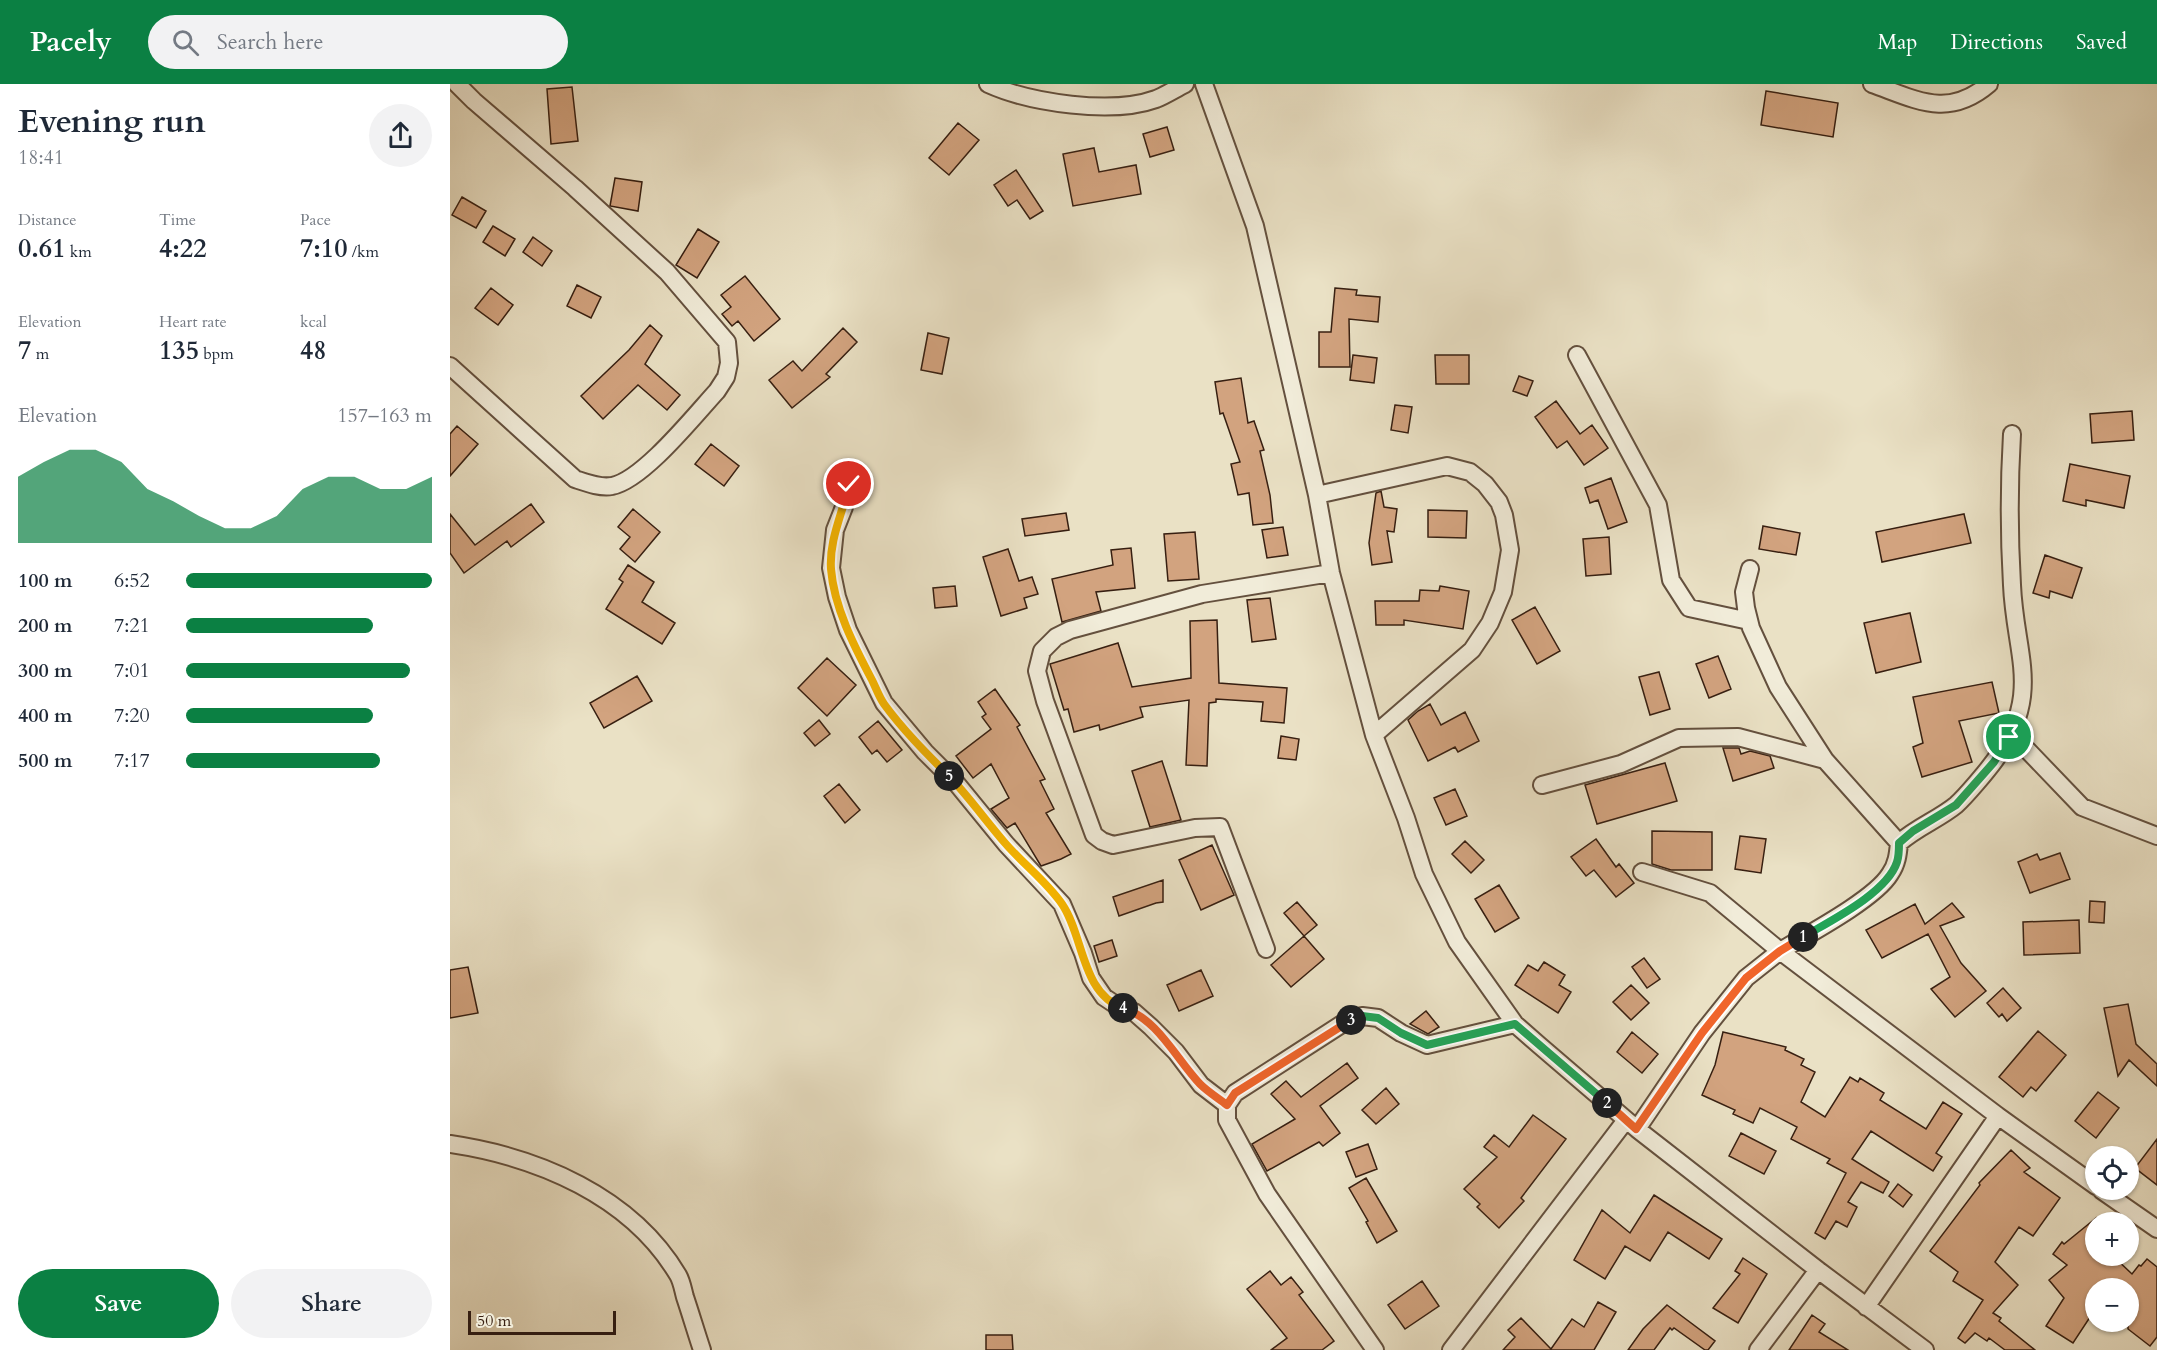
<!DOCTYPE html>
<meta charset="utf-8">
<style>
body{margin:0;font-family:Cardo,serif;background:#f2f2f3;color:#1f2937;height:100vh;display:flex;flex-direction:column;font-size:22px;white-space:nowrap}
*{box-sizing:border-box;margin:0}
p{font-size:20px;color:#747a83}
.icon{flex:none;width:33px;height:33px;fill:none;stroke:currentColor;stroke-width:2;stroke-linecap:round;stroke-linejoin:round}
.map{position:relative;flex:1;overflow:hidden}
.sheet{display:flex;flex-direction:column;background:#fff;width:450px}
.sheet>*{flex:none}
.tools{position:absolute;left:1635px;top:1062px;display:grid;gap:12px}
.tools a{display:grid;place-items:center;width:54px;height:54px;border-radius:50%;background:#fff;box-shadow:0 2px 4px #0004;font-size:30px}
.scale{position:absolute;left:18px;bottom:15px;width:148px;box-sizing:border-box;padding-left:6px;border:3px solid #371f11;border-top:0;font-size:16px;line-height:21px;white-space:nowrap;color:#371f11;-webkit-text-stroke:4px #f1ecd9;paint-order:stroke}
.pin{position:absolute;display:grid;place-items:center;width:51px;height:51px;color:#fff;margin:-26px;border:3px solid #fff;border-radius:50%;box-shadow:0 2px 6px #0007}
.km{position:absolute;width:30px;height:30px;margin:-15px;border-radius:50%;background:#222;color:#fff;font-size:16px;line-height:30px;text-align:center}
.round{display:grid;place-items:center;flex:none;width:63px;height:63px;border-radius:32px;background:#f2f2f3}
.head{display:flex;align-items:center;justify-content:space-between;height:102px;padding:0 18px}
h1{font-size:33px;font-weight:600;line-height:45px}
.figures{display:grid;grid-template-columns:repeat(3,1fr);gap:9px;height:102px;padding:6px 18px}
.figures div{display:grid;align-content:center}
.figures b{font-size:26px;font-weight:600}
.figures small{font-size:16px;font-weight:400}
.figures p{font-size:16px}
.chart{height:168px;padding:12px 18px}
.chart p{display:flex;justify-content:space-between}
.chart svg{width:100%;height:108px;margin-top:6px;fill:#0b8043;opacity:.7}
.action{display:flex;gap:12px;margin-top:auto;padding:12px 18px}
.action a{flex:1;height:69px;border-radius:36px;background:#0b8043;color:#fff;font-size:24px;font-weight:600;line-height:69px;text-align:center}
.action a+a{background:#f2f2f3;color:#1f2937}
ul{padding:0 18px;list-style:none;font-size:20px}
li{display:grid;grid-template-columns:96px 72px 1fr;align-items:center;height:45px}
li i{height:15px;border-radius:8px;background:#0b8043}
header{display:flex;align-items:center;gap:36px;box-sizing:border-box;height:84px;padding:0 30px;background:#0b8043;color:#fff}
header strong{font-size:28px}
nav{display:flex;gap:33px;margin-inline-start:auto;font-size:21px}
.search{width:420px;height:54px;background:#f2f2f3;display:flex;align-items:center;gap:15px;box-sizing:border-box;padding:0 21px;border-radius:33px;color:#747a83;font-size:22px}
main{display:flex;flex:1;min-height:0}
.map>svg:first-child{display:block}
.building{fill:#d2a37f;stroke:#371f11;stroke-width:1.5}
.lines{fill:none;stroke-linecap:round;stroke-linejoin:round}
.minor-casing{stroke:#64503e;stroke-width:20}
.minor{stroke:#f1ecd9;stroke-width:16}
.split-1-casing{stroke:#fff;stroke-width:12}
.split-2-casing{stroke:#fff;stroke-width:12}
.split-3-casing{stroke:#fff;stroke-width:12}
.split-4-casing{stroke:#fff;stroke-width:12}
.split-5-casing{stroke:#fff;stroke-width:12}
.split-6-casing{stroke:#fff;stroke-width:12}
.split-1{stroke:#22a559;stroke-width:8}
.split-2{stroke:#f0652b;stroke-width:8}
.split-3{stroke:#22a559;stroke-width:8}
.split-4{stroke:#f0652b;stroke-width:8}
.split-5{stroke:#f5b400;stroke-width:8}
.split-6{stroke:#f5b400;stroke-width:8}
</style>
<header>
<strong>Pacely</strong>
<div class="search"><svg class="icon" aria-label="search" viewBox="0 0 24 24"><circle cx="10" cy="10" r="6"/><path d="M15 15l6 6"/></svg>Search here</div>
<nav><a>Map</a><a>Directions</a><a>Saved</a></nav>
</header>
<main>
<section class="sheet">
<div class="head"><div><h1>Evening run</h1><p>18:41</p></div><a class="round"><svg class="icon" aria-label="share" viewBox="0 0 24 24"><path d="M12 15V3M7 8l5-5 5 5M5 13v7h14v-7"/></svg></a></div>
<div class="figures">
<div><p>Distance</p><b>0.61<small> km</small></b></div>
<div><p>Time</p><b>4:22</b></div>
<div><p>Pace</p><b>7:10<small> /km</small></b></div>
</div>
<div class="figures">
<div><p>Elevation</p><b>7<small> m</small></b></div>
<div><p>Heart rate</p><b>135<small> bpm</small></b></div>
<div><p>kcal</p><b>48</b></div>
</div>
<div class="chart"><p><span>Elevation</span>157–163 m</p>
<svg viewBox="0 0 160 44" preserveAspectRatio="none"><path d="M0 44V17L10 11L20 6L30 6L40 11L50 22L60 27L70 33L80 38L90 38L100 33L110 22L120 17L130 17L140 22L150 22L160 17V44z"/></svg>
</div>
<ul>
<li><b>100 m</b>6:52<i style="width:100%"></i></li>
<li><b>200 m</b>7:21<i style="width:76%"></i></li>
<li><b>300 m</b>7:01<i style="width:91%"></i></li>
<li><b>400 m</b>7:20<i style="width:76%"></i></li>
<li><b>500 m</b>7:17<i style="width:79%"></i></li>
</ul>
<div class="action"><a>Save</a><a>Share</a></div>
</section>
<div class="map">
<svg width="1707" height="1266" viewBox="0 0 1707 1266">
<rect width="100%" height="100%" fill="#eae1c5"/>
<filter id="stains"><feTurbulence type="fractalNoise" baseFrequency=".00333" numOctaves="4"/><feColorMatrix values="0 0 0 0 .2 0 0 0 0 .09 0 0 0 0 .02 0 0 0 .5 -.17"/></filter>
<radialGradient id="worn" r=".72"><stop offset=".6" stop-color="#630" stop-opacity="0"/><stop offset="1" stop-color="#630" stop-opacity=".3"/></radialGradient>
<!-- building -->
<path class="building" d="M 122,3 L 128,57 L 101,60 L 97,5 Z
M 1316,7 L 1388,19 L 1383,53 L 1311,41 Z
M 508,39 L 529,56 L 499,91 L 479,74 Z
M 717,43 L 724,66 L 700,73 L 693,50 Z
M 644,64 L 649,88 L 686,81 L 691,110 L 623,122 L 613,70 Z
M 566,86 L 593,127 L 580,135 L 567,116 L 558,122 L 544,101 Z
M 165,94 L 192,98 L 188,127 L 160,122 Z
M 12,113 L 36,127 L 26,144 L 2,131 Z
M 43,142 L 65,155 L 55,172 L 33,158 Z
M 248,145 L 269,158 L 247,194 L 226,181 Z
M 83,153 L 102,167 L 92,182 L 73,168 Z
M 295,192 L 330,235 L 304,257 L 288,237 L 282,242 L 272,230 L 281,223 L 271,211 Z
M 127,201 L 151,213 L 141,234 L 117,222 Z
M 41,204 L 63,221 L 48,241 L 25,224 Z
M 885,204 L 907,206 L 906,211 L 930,213 L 928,238 L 899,235 L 900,283 L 869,283 L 869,248 L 881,248 Z
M 200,241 L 212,252 L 195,280 L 230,311 L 217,326 L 188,301 L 153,335 L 131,312 L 179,266 Z
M 393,244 L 407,258 L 376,290 L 380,293 L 342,324 L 319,296 L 343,277 L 352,287 Z
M 478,249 L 499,254 L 492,290 L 471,286 Z
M 903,271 L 927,274 L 924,299 L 900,296 Z
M 985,271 L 1019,271 L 1019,300 L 986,300 Z
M 1069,292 L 1083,297 L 1077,312 L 1063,307 Z
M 791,294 L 798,339 L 804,337 L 814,366 L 810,367 L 820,411 L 823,439 L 803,441 L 799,409 L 788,411 L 781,380 L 790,378 L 773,329 L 770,330 L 765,298 Z
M 1106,317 L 1130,350 L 1142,341 L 1158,364 L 1134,381 L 1117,357 L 1107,364 L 1085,333 Z
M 945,321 L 962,323 L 958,349 L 941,346 Z
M 1682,327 L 1684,356 L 1642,359 L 1640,330 Z
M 7,342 L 28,360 L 0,392 L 0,350 Z
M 261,360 L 289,382 L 274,402 L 245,380 Z
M 1620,380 L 1680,392 L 1674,424 L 1636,416 L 1636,422 L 1613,417 Z
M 1161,394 L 1177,438 L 1158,445 L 1148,416 L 1140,419 L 1135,404 Z
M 931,407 L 934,423 L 947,425 L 944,448 L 937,447 L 942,478 L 922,481 L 919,459 L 926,409 Z
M 81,420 L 94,438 L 61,463 L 57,457 L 14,489 L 0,469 L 0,430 L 25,461 Z
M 183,425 L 210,448 L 185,478 L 170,465 L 180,453 L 168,443 Z
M 978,426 L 1017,427 L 1016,454 L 978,453 Z
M 616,429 L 619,446 L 575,452 L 572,435 Z
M 1514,430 L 1521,459 L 1432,478 L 1426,448 Z
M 1313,442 L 1350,449 L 1346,471 L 1309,465 Z
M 833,443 L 838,471 L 817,474 L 812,446 Z
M 745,448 L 749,495 L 718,497 L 714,450 Z
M 1159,453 L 1161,490 L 1136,492 L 1133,455 Z
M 681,464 L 685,504 L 646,508 L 651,527 L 612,538 L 602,495 L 663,481 L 661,466 Z
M 558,465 L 569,497 L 582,493 L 588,510 L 574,514 L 577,524 L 551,532 L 533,473 Z
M 1595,471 L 1632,484 L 1622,514 L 1600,507 L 1599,514 L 1583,509 Z
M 178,481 L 204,498 L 192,518 L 225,539 L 212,560 L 156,525 L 173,498 L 169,495 Z
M 505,502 L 507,522 L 485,524 L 483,504 Z
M 990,502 L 1019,507 L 1013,545 L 954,536 L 954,541 L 926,541 L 925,517 L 969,517 L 970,506 L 989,507 Z
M 820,514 L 826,555 L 802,558 L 797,516 Z
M 1085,523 L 1110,567 L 1087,580 L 1062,536 Z
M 1460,529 L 1471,578 L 1426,589 L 1414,539 Z
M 767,536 L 769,599 L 837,604 L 834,639 L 811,637 L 813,618 L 766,615 L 766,618 L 759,619 L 757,682 L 736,681 L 739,616 L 690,623 L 693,633 L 650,646 L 649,641 L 624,648 L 618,625 L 614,626 L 600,580 L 668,559 L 682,603 L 741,594 L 740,537 Z
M 1268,572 L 1281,605 L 1259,614 L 1246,580 Z
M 377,574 L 406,601 L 377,632 L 348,604 Z
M 1209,588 L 1220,625 L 1200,631 L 1189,593 Z
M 187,592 L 202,617 L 154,644 L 140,619 Z
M 1542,598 L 1549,629 L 1509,637 L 1522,678 L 1472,693 L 1463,663 L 1473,659 L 1463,613 Z
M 545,605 L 570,641 L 567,643 L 595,695 L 590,697 L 604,725 L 596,729 L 621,770 L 611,775 L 591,782 L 565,739 L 557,744 L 541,725 L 559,714 L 541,680 L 523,694 L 506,672 L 541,645 L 532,633 L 536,630 L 528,618 Z
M 980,620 L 991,641 L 1015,628 L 1029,657 L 1008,668 L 1005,663 L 978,677 L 958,636 L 968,627 Z
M 369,636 L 380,650 L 365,662 L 354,649 Z
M 428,637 L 452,666 L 437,678 L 427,666 L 422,670 L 409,653 Z
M 831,652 L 849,655 L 846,676 L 828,674 Z
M 1273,664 L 1289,664 L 1291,670 L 1300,667 L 1320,672 L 1324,684 L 1283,697 Z
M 712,677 L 731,736 L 700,743 L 682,687 Z
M 1215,679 L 1227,717 L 1147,740 L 1135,701 Z
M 389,700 L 410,726 L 395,739 L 374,712 Z
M 1005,705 L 1017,732 L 996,741 L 984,714 Z
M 1202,747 L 1262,748 L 1262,786 L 1221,786 L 1202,780 Z
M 1290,752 L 1316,755 L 1311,789 L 1285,785 Z
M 1146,755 L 1166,783 L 1169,780 L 1184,799 L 1166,813 L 1144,786 L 1136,792 L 1121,773 Z
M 1015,757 L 1034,776 L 1021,789 L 1002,770 Z
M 762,761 L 784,811 L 751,826 L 729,776 Z
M 1610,769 L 1620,795 L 1580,809 L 1568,778 L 1587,770 L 1590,776 Z
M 713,796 L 713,818 L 706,819 L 669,832 L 663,813 Z
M 1049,801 L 1069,834 L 1045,848 L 1025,815 Z
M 1640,817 L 1655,818 L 1654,839 L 1639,838 Z
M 847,818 L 867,841 L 854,852 L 834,829 Z
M 1502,819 L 1514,833 L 1490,842 L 1511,879 L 1536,907 L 1505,933 L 1481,905 L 1500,893 L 1478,850 L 1432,874 L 1416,846 L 1465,820 L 1475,840 Z
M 1629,836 L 1630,869 L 1574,871 L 1573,838 Z
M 854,852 L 874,875 L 841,903 L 821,881 Z
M 662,856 L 667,872 L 649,878 L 644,862 Z
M 1194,874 L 1210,895 L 1197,904 L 1182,883 Z
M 1094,878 L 1115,891 L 1109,901 L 1121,908 L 1108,929 L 1065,901 L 1078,881 L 1088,887 Z
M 18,883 L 28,929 L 0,934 L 0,886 Z
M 751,886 L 763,912 L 729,927 L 717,901 Z
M 1181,901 L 1199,919 L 1181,936 L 1163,918 Z
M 1553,904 L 1571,924 L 1557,937 L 1552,930 L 1549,933 L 1537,919 Z
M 1678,920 L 1686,960 L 1707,980 L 1707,1002 L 1679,976 L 1668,992 L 1654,924 Z
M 976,927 L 989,943 L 978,950 L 960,940 Z
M 1588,947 L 1616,971 L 1586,1007 L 1581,1003 L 1573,1013 L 1549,993 Z
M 1182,948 L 1208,970 L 1192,989 L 1167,968 Z
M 1273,948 L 1336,963 L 1335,966 L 1354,975 L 1351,981 L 1365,988 L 1351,1018 L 1375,1033 L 1400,993 L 1408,998 L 1410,994 L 1434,1009 L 1430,1016 L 1476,1045 L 1493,1018 L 1512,1030 L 1486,1069 L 1492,1073 L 1483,1087 L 1421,1047 L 1402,1075 L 1439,1098 L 1433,1109 L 1411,1098 L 1398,1118 L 1407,1123 L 1397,1143 L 1386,1137 L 1375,1155 L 1365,1149 L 1396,1089 L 1377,1079 L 1380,1075 L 1341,1055 L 1347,1043 L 1310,1024 L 1303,1039 L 1283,1030 L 1285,1026 L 1252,1011 L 1265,981 Z
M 897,979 L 908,994 L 870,1022 L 890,1049 L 873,1062 L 869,1058 L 817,1087 L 802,1060 L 845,1035 L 821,1010 L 836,997 L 851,1013 Z
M 936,1004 L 949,1020 L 926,1040 L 912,1026 Z
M 1648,1008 L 1669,1024 L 1646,1054 L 1625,1037 Z
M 1083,1031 L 1116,1055 L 1071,1114 L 1074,1117 L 1049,1144 L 1027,1123 L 1030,1120 L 1014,1105 L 1047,1073 L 1034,1063 L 1044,1051 L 1059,1063 Z
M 1291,1049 L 1326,1067 L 1314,1090 L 1279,1072 Z
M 1707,1055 L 1707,1101 L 1685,1084 Z
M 918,1060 L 927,1085 L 906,1093 L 896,1068 Z
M 1561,1066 L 1580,1084 L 1574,1088 L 1610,1114 L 1583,1152 L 1569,1143 L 1545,1178 L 1568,1201 L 1543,1229 L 1551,1234 L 1549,1237 L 1585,1266 L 1555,1266 L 1539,1254 L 1537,1257 L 1525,1249 L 1515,1259 L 1508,1254 L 1533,1216 L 1503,1197 L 1508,1188 L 1480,1167 L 1530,1101 L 1529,1099 Z
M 916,1094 L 947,1147 L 927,1159 L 916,1138 L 918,1137 L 899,1104 Z
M 1448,1100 L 1462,1111 L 1453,1123 L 1439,1112 Z
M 1204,1111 L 1272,1155 L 1259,1175 L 1218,1148 L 1200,1177 L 1175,1162 L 1155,1195 L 1124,1176 L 1152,1126 L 1180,1149 Z
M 1646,1134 L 1646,1172 L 1663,1172 L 1682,1190 L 1689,1181 L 1691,1182 L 1697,1175 L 1707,1183 L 1707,1253 L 1700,1262 L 1678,1245 L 1678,1204 L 1646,1204 L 1646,1224 L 1623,1259 L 1596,1242 L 1614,1214 L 1599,1196 L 1617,1181 L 1603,1170 L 1612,1158 L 1614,1160 Z
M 1293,1174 L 1317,1190 L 1288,1239 L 1263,1224 L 1290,1190 L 1285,1187 Z
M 820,1187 L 831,1201 L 841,1193 L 853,1208 L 849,1211 L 884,1257 L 872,1266 L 821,1266 L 837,1254 L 797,1205 Z
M 972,1197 L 989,1222 L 955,1245 L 938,1221 Z
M 1148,1218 L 1166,1228 L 1144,1266 L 1053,1266 L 1065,1253 L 1058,1246 L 1071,1234 L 1101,1265 L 1122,1235 L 1134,1243 Z
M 1217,1221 L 1265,1257 L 1258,1266 L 1255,1266 L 1224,1244 L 1222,1246 L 1220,1244 L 1204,1266 L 1178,1266 L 1193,1245 Z
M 1362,1231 L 1375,1240 L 1369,1248 L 1398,1266 L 1339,1266 Z
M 536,1251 L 562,1251 L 563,1266 L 536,1266 Z"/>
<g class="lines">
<!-- minor casing -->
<g class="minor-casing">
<path id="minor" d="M 538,0 C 580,19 662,31 706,15 C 716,11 725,5 735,0
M 754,0 L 805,142 L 867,411 L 881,489 L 924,651 L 956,734 L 974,790 L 1007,858 L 1065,940 L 1089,961 L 1187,1045 L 1368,1186 L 1475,1266
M 1422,0 C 1467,16 1498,35 1539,0
M 1127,271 L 1208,421 L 1221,496 L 1239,524 L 1299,537
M 0,282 L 125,395 C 137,399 150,404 162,402 C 193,396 244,332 267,307 L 276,293 L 279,279 L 277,258 L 217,188 L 125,104 L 24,17 L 7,0
M 399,400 L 394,423 L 385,446 L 381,484 L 387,513 L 398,546 L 434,619 L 475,668 L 507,700 L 556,760 L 612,820 L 633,869 L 641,894 L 654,913 L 669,923 L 684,928 L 701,943 L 726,968 L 751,1001 L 777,1021
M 867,411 L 997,382 L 1020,388 L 1035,400 L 1049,418 L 1054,431 L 1060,466 L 1053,508 L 1040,539 L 1022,566 L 924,651
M 1300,485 L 1294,508 L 1296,524 L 1301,544 L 1328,603 L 1375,676 L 1449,759
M 1561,649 L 1632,723 L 1707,752
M 1092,701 L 1171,680 L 1229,654 L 1288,653 L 1375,676
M 1192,788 L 1260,809 L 1330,867 C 1357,851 1425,815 1440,790 C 1447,780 1448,770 1449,759 C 1467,743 1489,735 1506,721 C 1516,712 1537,687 1545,676 C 1593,609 1565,572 1562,501 C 1559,451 1559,400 1562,350
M 816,865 L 770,743 L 745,744 L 663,761 L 652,757 L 644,751 L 595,617 L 587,587 L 592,567 L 606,553 L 620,546 L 752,510 L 881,489
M 1187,1045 L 1252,949 L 1296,894 L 1330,867 L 1548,1032 L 1646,1102
M 0,1060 C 88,1073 181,1112 228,1191 C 232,1198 233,1206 235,1213 C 241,1231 246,1248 252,1266
M 1651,1106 L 1707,1145
M 1416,1223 L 1548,1032
M 925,1266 L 817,1110 L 777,1036 L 777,1021 L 785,1009 L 895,938 L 912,932 L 928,934 L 951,949 L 977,961 L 1065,940
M 1001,1266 L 1176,1036
M 1308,1266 L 1368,1186"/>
</g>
<!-- minor -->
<use href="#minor" class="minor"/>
</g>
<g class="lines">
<!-- split-1 casing -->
<g class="split-1-casing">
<path id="split-1" d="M 1353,853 C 1380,837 1437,809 1447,778 C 1449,772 1449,765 1449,759 L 1463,747 L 1506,721 L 1544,678 L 1559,653"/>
</g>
<!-- split-2 casing -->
<g class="split-2-casing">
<path id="split-2" d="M 1157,1019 L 1186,1045 L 1252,949 L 1296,894 L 1330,867 L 1353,853"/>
</g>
<!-- split-3 casing -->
<g class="split-3-casing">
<path id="split-3" d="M 901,936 L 912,932 L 928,934 L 951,949 L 977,961 L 1065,940 L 1157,1019"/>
</g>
<!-- split-4 casing -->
<g class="split-4-casing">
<path id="split-4" d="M 673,924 C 708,935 726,975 750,1000 C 758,1008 768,1014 777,1021 L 785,1009 L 901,936"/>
</g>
<!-- split-5 casing -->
<g class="split-5-casing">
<path id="split-5" d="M 499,692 C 519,713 536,737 555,759 C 573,780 596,797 612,820 C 634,852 631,909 673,924"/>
</g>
<!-- split-6 casing -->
<g class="split-6-casing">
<path id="split-6" d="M 399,400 C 393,429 379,455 381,485 C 384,523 404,562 422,596 C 426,604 429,613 434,620 C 453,646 476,669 499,692"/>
</g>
<!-- split-1 -->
<use href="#split-1" class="split-1"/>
<!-- split-2 -->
<use href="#split-2" class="split-2"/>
<!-- split-3 -->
<use href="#split-3" class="split-3"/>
<!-- split-4 -->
<use href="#split-4" class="split-4"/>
<!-- split-5 -->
<use href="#split-5" class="split-5"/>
<!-- split-6 -->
<use href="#split-6" class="split-6"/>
</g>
<rect width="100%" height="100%" filter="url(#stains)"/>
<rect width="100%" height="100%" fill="url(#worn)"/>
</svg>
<div class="tools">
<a><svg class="icon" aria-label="locate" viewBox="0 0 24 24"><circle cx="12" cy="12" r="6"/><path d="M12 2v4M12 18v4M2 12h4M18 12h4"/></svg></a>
<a>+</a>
<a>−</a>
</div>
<div class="scale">50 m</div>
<div class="pin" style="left:1559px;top:653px;background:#1e9e55"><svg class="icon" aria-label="arrive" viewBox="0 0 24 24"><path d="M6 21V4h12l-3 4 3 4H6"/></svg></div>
<div class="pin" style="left:399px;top:400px;background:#d93025"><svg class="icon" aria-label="check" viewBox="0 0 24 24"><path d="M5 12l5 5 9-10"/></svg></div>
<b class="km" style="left:1353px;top:853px">1</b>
<b class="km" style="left:1157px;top:1019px">2</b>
<b class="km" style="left:901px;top:936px">3</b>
<b class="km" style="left:673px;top:924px">4</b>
<b class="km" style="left:499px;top:692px">5</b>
</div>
</main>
